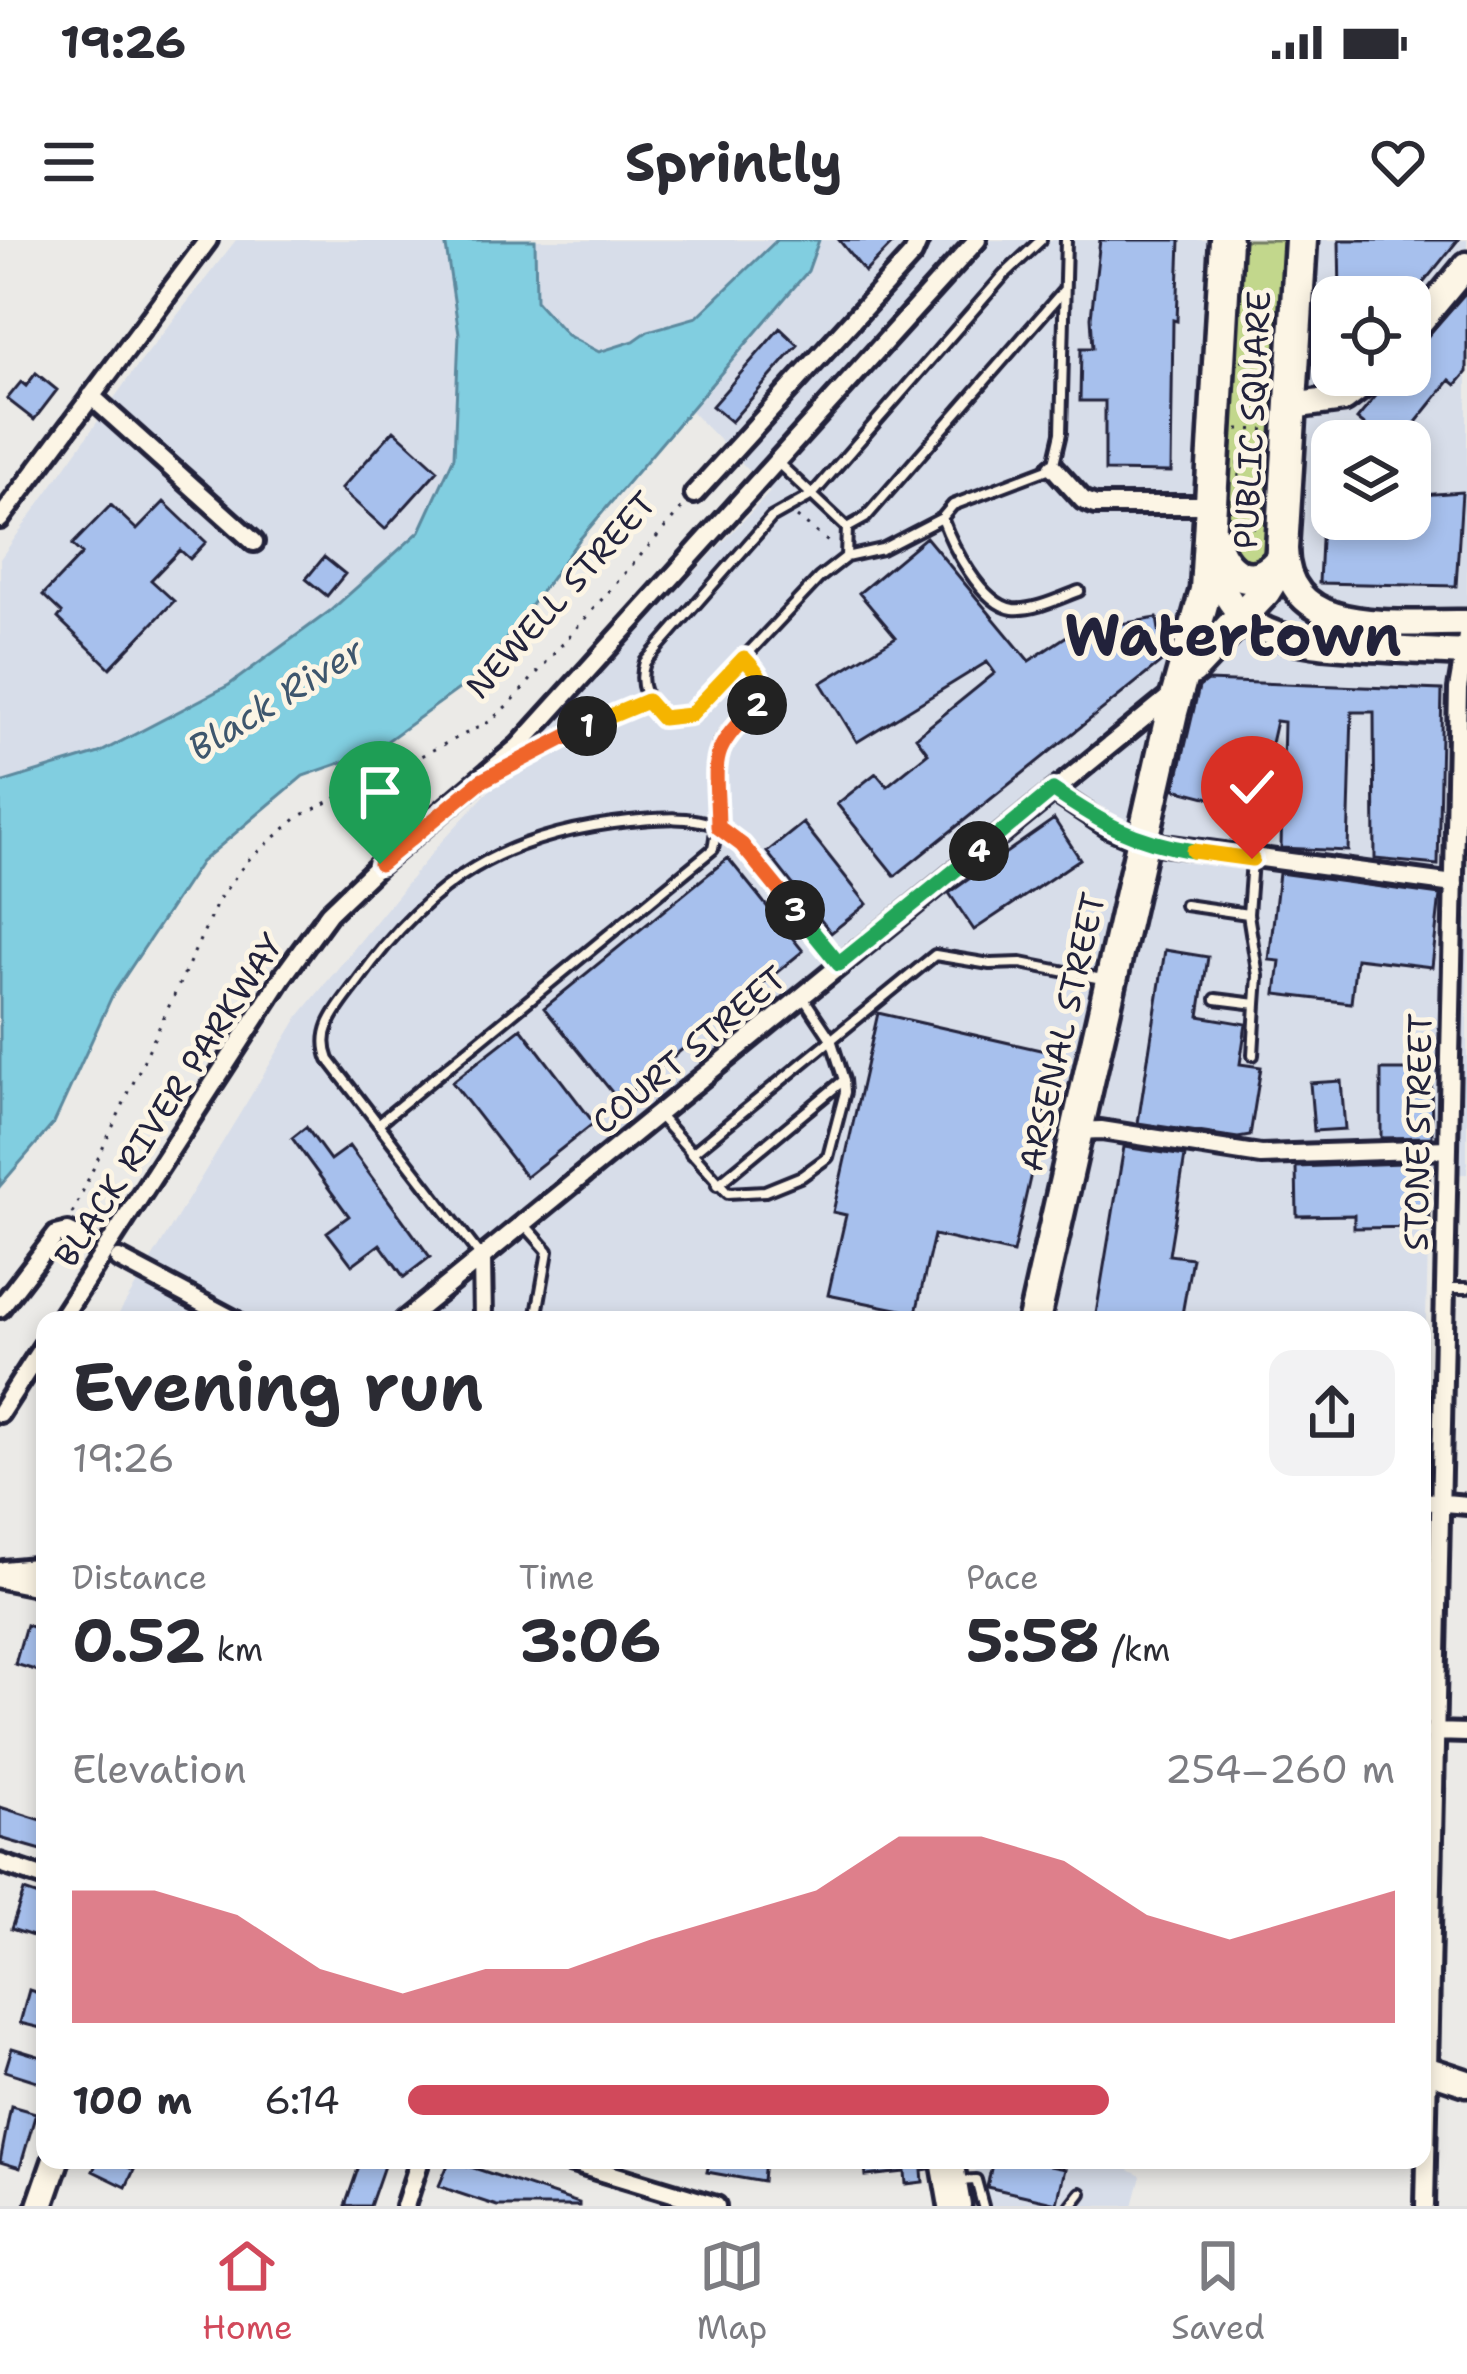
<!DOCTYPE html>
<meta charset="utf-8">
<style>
body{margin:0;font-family:"Shantell Sans",sans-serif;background:#f2f2f3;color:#2b2b33;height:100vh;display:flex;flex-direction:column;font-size:45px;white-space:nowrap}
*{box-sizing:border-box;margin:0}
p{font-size:39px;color:#7c7c81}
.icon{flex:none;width:66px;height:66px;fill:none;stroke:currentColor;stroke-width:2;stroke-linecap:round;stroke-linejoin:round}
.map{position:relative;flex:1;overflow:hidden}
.sheet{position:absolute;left:36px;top:1071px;width:1395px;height:858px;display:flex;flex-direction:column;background:#fff;border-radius:24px;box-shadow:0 6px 18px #0003}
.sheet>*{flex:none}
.buttons{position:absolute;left:1311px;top:36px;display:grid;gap:24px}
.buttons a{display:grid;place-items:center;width:120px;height:120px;border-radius:24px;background:#fff;box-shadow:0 6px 18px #0003;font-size:60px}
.pin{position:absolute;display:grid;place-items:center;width:102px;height:102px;color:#fff;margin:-123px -51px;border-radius:50% 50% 50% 0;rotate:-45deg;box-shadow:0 0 12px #0007}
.pin .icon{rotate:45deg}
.km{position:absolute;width:60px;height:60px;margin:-30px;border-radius:50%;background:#222;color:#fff;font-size:33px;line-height:60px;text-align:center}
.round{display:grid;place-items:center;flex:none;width:126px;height:126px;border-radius:24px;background:#f2f2f3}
.overview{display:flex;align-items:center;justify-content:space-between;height:204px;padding:0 36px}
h1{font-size:66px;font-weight:700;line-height:90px}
.figures{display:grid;grid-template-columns:repeat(3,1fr);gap:18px;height:204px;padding:12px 36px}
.figures div{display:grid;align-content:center}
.figures b{font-size:60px;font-weight:700}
.figures small{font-size:33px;font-weight:400}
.figures p{font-size:33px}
.chart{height:336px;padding:24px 36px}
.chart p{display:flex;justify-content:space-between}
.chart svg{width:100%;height:216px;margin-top:12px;fill:#d1495b;opacity:.7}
ul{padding:0 36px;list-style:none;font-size:39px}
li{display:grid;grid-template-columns:192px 144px 1fr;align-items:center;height:90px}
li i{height:30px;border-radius:15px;background:#d1495b}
.status{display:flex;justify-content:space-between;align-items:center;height:84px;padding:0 60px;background:#fff;direction:ltr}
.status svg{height:33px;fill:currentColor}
header{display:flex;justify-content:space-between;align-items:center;height:156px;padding:0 36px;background:#fff;font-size:54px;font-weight:700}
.menu{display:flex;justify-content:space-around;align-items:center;height:168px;border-top:3px solid #e1e1e2;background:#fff;font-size:33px;color:#7c7c81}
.menu a{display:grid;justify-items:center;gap:6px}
.menu .selected{color:#d1495b}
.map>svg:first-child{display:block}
.built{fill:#d7dde9;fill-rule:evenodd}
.green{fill:#c2d78c;stroke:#727c64;stroke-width:3}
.water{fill:#81cee0;stroke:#5b899e;stroke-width:3}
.building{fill:#a7c0ed;stroke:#22223b;stroke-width:3}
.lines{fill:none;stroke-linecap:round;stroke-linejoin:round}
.lane-casing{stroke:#22223b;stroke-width:16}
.street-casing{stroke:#22223b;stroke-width:26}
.secondary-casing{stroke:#22223b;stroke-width:33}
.primary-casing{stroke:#22223b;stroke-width:33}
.highway-casing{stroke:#22223b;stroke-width:39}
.path{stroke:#22223b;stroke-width:3;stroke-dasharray:3 9;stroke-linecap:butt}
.lane{stroke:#fcf5e5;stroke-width:8}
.street{stroke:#fcf5e5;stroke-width:16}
.secondary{stroke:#fcf5e5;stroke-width:24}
.primary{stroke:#fcf5e5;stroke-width:24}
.highway{stroke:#fcf5e5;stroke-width:30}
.split-1-casing{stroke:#fff;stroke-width:24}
.split-2-casing{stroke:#fff;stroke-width:24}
.split-3-casing{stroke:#fff;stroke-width:24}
.split-4-casing{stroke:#fff;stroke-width:24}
.split-5-casing{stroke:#fff;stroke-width:24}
.split-6-casing{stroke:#fff;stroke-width:24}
.split-1{stroke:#f0652b;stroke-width:15}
.split-2{stroke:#f5b400;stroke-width:15}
.split-3{stroke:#f0652b;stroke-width:15}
.split-4{stroke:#22a559;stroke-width:15}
.split-5{stroke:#22a559;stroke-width:15}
.split-6{stroke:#f5b400;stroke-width:15}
.labels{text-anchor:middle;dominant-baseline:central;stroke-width:10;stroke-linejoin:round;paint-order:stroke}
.street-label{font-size:33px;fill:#22223b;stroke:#fcf5e5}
.water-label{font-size:36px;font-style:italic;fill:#3e566d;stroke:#fcf5e5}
.town-label{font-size:57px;font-weight:bold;fill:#22223b;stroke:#fcf5e5}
</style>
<div class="status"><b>19:26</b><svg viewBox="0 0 49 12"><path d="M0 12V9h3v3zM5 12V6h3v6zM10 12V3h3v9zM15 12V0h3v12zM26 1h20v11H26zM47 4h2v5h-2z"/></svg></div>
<header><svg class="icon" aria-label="menu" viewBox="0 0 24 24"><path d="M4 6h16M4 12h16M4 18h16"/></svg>Sprintly<svg class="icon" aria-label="heart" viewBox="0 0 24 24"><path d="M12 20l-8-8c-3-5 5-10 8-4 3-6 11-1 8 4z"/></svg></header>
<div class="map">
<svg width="1467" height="1966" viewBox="0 0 1467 1966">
<rect width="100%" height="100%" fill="#ebeae7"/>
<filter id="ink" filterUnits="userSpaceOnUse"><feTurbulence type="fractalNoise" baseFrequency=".00833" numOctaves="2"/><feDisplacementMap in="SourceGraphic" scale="24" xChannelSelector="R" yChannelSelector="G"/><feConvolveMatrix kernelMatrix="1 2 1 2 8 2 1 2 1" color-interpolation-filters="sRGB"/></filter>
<g filter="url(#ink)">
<!-- built -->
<path class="built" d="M 236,0 L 445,0 L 459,93 L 454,217 L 420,291 L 330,371 L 229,445 L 99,513 L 0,543 L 0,319 L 132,133 Z
M 535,0 L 777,0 L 698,77 L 648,91 L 634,101 L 599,112 L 567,95 L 536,61 Z
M 819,0 L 1467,0 L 1467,934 L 1430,935 L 1422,1223 L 1422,1080 L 115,1080 L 299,776 L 440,603 L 770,252 L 691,171 L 808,31 ZM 1332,57 L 1410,57 L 1410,135 L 1332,135 ZM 1332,201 L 1410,201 L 1410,279 L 1332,279 Z
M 973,1920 L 1108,1920 L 1141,1936 L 1133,1966 L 981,1966 Z"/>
<!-- green -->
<path class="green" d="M 1240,0 L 1283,0 L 1285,6 L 1273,274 C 1270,294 1271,316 1248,322 L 1233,310 L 1227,283 Z"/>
<!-- water -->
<path class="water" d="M 445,0 L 535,0 L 536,61 L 567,95 L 599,112 L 634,101 L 648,91 L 697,77 L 777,0 L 819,0 L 808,31 L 579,300 L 481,433 L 372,512 L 303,536 L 201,622 L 112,756 L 54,883 L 0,946 L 0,543 L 99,513 L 229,445 L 330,371 L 420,291 L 454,217 L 459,93 Z"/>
<!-- building -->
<path class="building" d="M 839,0 L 896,0 L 865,32 Z
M 1100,0 L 1180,0 L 1177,81 L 1173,80 L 1171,232 L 1105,231 L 1105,161 L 1080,161 L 1081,108 L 1093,108 L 1091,77 Z
M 1339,0 L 1458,0 L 1412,57 L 1340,57 Z
M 1467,51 L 1467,132 L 1456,145 L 1450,140 L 1401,201 L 1384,201 L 1357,179 L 1393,135 L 1410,135 L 1410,116 Z
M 780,88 L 798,105 L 731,182 L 712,166 Z
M 36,133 L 57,150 L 34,180 L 7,159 L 21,142 L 26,146 Z
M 394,190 L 438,230 L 385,289 L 341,249 Z
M 1410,248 L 1421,255 L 1462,252 L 1456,346 L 1319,343 L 1322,279 L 1410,279 Z
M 164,262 L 206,302 L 190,319 L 180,310 L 151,340 L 174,361 L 110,428 L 58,378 L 62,373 L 43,355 L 82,314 L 72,305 L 111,265 L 137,290 Z
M 926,297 L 1029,421 L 1079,388 L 1086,396 L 1096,388 L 1157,378 L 1164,420 L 895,636 L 837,564 L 876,533 L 887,546 L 928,513 L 916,497 L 995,433 L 987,422 L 857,502 L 821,443 L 896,397 L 859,353 Z
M 324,317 L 345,334 L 327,356 L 306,339 Z
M 1207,441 L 1442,450 L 1438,625 L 1375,619 L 1374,472 L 1352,472 L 1348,611 L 1281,608 L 1284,482 L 1276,481 L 1256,570 L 1175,549 L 1199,447 Z
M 1054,579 L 1080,619 L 974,690 L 949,653 Z
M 803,583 L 867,664 L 831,693 L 767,612 Z
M 728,618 L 803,711 L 619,861 L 544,768 Z
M 1279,633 L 1440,655 L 1432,727 L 1356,718 L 1351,763 L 1276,754 L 1280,721 L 1269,720 Z
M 1165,710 L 1208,717 L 1199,776 L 1246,784 L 1240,824 L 1261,827 L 1250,896 L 1238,898 L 1138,883 Z
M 878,773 L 1058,814 L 1013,1013 L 934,995 L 916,1073 L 828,1055 L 846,975 L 833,972 Z
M 521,788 L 594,883 L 526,937 L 452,842 Z
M 1381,830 L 1431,830 L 1432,897 L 1381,898 Z
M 1341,841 L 1345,889 L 1314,891 L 1310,843 Z
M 306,887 L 330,920 L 349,906 L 430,1017 L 404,1037 L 380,1004 L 352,1025 L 327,992 L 349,976 L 292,898 Z
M 1124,907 L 1185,916 L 1169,1015 L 1192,1018 L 1181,1080 L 1095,1080 Z
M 1429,922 L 1430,987 L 1354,988 L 1354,975 L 1297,976 L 1296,927 Z
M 26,1385 L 45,1391 L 45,1433 L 15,1424 Z
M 0,1567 L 45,1581 L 45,1611 L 0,1598 Z
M 24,1651 L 45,1658 L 41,1681 L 45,1681 L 45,1700 L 11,1689 Z
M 29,1750 L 45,1755 L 45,1789 L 20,1783 Z
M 12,1808 L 45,1818 L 40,1842 L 5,1831 Z
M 11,1866 L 36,1873 L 20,1928 L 0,1922 Z
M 98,1920 L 113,1920 L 134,1930 L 126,1947 L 93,1931 Z
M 361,1920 L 386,1920 L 370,1966 L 345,1966 Z
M 450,1920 L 579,1963 L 579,1966 L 497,1966 L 458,1953 L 439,1946 Z
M 710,1920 L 765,1920 L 763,1942 L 707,1932 Z
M 864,1920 L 928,1920 L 929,1929 L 922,1930 L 923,1942 L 906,1944 L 905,1932 L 866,1936 Z
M 993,1920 L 1051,1920 L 1050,1926 L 1065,1929 L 1057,1963 L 987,1947 Z"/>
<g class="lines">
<!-- lane casing -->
<g class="lane-casing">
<path id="lane" d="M 1041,0 L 1004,35 L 812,255 L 771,278 L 645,422 C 637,445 647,461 662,478 L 690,475 L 819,338 L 846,317 L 882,309 L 942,278 L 953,265 L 1053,227 L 1061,193 L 1066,0
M 778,223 L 847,288 L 846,317
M 942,278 C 952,305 981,364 1013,369 C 1034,371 1060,358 1079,351
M 847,288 L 865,278 L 1064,50
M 502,529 L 553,500 L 647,461
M 1185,665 L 1248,674 L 1252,620
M 1216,759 L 1256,764 L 1258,736 L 1248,674
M 1253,815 L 1256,764
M 659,876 L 728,953 L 765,951 L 802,936 L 828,917 L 845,852 L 844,840 L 831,799 L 803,757
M 378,884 L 713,609 C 721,576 709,538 719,506 C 726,483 762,475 763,449 C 764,435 753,427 744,418
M 691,914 L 935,715 L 990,724 L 1021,723 L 1102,739
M 717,945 L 844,840
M 525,985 L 548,1011 L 536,1080
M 481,1017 L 329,820 C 316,788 340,766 358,741 C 431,639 505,594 630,581 C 655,579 687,575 711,584 C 747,597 812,691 839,724
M 1445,1048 L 1467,1048
M 956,1941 L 976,1940 L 983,1966
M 1071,1966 L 1081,1953"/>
</g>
<!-- street casing -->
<g class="street-casing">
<path id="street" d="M 91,156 L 254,302
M 1053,227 L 1083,260 L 1095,265 L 1213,265
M 694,254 L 913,14 L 919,0
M 0,279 L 208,0
M 1053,551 L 1109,588 L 1142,602 L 1454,644
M 1076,891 L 1101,890 L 1261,915 L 1448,909
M 482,1018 L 483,1080
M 119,1019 L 234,1080
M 0,1068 L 56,995 L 68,992 L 87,1001
M 60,1080 L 283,736 L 329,673 L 380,624 L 519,506 L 977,0
M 405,1080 L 1173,454
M 0,1173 L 45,1103
M 1422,1261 L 1467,1265
M 4,1330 L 45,1326
M 1433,1492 L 1467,1493
M 0,1623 L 45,1638
M 563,1920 L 716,1966
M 405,1966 L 420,1920
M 1425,1966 L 1458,449 L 1467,396"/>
</g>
<!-- secondary casing -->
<g class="secondary-casing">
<path id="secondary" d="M 1410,94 L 1467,25
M 1291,166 L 1344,159 L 1376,135
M 1422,1828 L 1467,1843
M 40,1966 L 56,1920"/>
</g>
<!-- primary casing -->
<g class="primary-casing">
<path id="primary" d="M 1285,309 C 1287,401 1401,381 1467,383
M 1214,311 C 1222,402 1301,404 1372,408 C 1404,410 1435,412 1467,413
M 0,1335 L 45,1344"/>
</g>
<!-- highway casing -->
<g class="highway-casing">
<path id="highway" d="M 1213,297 C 1220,332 1251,354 1279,322
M 1192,429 L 1265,351 L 1281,325 L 1301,0
M 1034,1080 L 1172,472 L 1206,350 L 1226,0
M 947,1920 L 955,1966"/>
</g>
<!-- path -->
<path class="path" d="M 1241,120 L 1268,121
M 1238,189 L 1265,190
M 1238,222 L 1240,254
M 1257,252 L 1263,222
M1231 271a17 17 0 1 1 34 0a17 17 0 1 1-34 0Z
M 797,277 L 832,305
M 72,974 L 219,659 L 247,621 L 300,576 L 489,482 L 514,459 L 685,265"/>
<!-- lane -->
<use href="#lane" class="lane"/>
<!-- street -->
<use href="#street" class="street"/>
<!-- secondary -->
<use href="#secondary" class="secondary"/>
<!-- primary -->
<use href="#primary" class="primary"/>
<!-- highway -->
<use href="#highway" class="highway"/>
</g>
</g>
<g class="lines" filter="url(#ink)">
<!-- split-1 casing -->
<g class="split-1-casing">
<path id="split-1" d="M 380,624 L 481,541 L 587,486"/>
</g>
<!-- split-2 casing -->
<g class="split-2-casing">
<path id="split-2" d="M 587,486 L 647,461 L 662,478 L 690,475 L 744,418 C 759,434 769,445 757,465"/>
</g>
<!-- split-3 casing -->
<g class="split-3-casing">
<path id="split-3" d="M 757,465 C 705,514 717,519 718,587 L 742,605 L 795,670"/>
</g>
<!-- split-4 casing -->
<g class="split-4-casing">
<path id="split-4" d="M 795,670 L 839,724 L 979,611"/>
</g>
<!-- split-5 casing -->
<g class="split-5-casing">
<path id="split-5" d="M 979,611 L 1053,550 C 1103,584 1133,601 1193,611"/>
</g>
<!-- split-6 casing -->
<g class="split-6-casing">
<path id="split-6" d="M 1193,611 L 1252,619"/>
</g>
<!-- split-1 -->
<use href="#split-1" class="split-1"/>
<!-- split-2 -->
<use href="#split-2" class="split-2"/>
<!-- split-3 -->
<use href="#split-3" class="split-3"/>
<!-- split-4 -->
<use href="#split-4" class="split-4"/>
<!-- split-5 -->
<use href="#split-5" class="split-5"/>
<!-- split-6 -->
<use href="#split-6" class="split-6"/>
</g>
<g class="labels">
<!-- street labels -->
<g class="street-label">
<text transform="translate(1252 180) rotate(-87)">PUBLIC SQUARE</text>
<text transform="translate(561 355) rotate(-48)">NEWELL STREET</text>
<text transform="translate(1062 792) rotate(-77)">ARSENAL STREET</text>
<text transform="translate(689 810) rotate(-40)">COURT STREET</text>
<text transform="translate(169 860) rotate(-57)">BLACK RIVER PARKWAY</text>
<text transform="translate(1418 892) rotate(-89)">STONE STREET</text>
</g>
<!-- water labels -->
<g class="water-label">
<text transform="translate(276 459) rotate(-32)">Black River</text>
</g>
<!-- town labels -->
<g class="town-label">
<text x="1233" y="395">Watertown</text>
</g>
</g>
</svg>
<div class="buttons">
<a><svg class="icon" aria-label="locate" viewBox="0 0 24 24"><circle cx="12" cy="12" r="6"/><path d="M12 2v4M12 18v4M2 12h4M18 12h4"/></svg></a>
<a><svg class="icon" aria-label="layers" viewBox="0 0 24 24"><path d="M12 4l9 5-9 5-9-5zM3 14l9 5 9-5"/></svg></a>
</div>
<div class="pin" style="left:380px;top:624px;background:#1e9e55"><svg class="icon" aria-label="arrive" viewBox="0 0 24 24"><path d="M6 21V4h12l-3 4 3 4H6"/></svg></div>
<div class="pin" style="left:1252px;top:619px;background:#d93025"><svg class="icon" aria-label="check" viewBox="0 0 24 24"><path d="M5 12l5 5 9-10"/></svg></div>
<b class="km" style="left:587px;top:486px">1</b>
<b class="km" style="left:757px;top:465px">2</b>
<b class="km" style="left:795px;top:670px">3</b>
<b class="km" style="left:979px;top:611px">4</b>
<section class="sheet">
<div class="overview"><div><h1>Evening run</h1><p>19:26</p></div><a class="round"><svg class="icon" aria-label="share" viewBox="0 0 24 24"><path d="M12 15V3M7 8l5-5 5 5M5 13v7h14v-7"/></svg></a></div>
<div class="figures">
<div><p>Distance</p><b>0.52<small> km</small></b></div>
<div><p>Time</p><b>3:06</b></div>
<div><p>Pace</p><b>5:58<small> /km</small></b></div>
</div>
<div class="chart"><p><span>Elevation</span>254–260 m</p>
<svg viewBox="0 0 160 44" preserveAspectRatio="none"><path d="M0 44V17L10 17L20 22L30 33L40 38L50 33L60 33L70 27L80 22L90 17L100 6L110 6L120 11L130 22L140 27L150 22L160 17V44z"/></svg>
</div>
<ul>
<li><b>100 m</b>6:14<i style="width:71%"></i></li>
</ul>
</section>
</div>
<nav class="menu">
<a class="selected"><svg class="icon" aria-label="home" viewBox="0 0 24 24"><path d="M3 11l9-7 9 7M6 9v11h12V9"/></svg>Home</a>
<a><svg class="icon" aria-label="map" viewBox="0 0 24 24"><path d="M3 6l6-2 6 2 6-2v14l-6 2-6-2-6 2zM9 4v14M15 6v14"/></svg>Map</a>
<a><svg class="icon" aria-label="saved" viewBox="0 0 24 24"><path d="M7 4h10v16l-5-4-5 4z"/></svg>Saved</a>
</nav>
